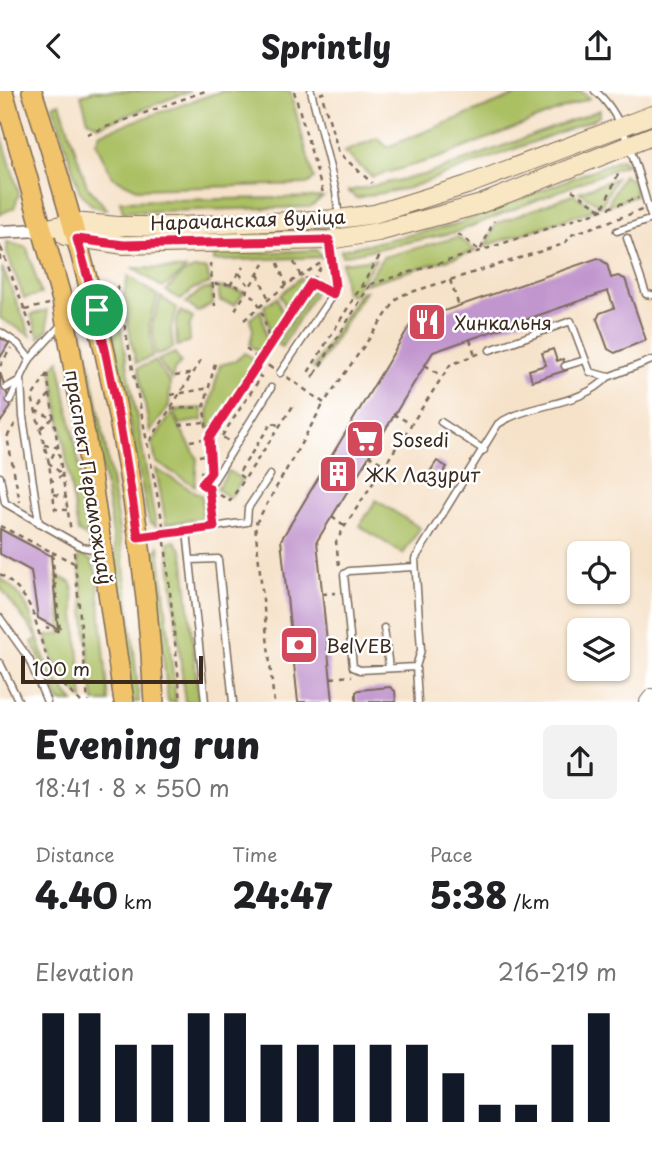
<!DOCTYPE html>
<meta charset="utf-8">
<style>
body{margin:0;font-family:"Playpen Sans",sans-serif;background:#f2f2f2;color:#202124;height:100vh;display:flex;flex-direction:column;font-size:26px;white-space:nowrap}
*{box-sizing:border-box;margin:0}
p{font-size:23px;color:#757577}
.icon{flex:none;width:38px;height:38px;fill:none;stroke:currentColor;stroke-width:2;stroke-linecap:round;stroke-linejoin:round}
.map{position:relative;height:611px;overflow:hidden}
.drawer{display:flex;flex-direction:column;background:#fff;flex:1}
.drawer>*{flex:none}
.controls{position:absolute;left:567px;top:450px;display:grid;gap:14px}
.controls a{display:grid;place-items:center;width:63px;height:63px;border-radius:10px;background:#fff;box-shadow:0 2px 5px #0004;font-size:35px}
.scale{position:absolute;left:21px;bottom:18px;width:182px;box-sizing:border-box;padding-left:7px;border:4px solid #3b2a1e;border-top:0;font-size:19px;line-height:24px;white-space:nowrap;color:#3b2a1e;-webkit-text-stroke:5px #fff;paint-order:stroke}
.pin{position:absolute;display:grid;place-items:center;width:60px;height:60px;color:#fff;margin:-30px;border:4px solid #fff;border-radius:50%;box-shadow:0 2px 7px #0007}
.round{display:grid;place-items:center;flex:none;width:74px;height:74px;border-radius:10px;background:#f2f2f2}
.summary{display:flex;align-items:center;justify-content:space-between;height:119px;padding:0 35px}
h1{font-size:38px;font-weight:800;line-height:52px}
.figures{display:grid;grid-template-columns:repeat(3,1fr);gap:10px;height:119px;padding:7px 35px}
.figures div{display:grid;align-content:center}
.figures b{font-size:35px;font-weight:800}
.figures small{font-size:19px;font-weight:400}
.figures p{font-size:19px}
.chart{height:196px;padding:14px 35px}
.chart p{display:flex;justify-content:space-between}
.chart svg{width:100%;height:126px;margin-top:7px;stroke:#111827;stroke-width:6}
header{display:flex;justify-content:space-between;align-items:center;height:91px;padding:0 35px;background:#fff;font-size:32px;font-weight:800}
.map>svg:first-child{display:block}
.green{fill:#abbf63;stroke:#737440;stroke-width:2}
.building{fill:#c195ce}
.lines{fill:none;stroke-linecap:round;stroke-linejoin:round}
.service-casing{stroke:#7c6a5a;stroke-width:9}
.minor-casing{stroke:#7c6a5a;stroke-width:15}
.tertiary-casing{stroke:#7c6a5a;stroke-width:18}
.secondary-casing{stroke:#7c6a5a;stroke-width:20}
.primary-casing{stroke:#7c6a5a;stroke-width:22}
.path{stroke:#7c6a5a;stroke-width:2.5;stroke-dasharray:5 5;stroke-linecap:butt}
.service{stroke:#fff;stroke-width:6}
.minor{stroke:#fff;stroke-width:12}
.tertiary{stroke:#fff;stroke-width:16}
.secondary{stroke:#f9e7c3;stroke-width:18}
.primary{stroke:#f1c36a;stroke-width:19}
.route-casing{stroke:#fff;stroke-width:14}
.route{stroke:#e11d48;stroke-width:9}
.labels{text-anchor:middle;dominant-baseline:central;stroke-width:5;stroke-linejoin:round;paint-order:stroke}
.street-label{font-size:19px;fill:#3b2a1e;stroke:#fff}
.poi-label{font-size:19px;fill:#3b2a1e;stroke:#fff;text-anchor:start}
</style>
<header><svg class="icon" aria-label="back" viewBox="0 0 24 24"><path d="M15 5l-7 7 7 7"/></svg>Sprintly<svg class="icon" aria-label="share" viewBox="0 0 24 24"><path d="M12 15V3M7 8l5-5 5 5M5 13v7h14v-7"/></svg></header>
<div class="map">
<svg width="652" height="611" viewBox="0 0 652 611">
<rect width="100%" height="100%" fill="#fff"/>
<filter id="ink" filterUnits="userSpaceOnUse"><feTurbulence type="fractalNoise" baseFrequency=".0143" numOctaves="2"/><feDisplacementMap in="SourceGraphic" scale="14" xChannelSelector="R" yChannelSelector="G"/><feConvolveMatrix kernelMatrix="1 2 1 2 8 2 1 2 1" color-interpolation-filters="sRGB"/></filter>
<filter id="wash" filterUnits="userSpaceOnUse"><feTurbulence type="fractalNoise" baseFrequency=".00686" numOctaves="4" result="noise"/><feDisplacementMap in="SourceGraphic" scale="28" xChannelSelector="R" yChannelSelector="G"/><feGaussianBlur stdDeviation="1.57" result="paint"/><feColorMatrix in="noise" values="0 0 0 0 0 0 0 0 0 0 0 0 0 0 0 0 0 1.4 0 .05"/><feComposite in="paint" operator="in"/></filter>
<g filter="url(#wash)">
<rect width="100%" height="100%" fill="#f6e2c9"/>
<!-- green -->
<path class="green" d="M 94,0 L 190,0 L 99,35 L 88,29 L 81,4 Z
M 222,0 L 290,0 L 314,88 L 307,93 L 137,98 L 112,86 L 96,52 L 100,42 Z
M 526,0 L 581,0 L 590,7 L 438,67 L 372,86 L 344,61 L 378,47 L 387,56 Z
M 60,12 L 87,95 L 107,118 C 92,117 87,111 79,99 L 53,14 Z
M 600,19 L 600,24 L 595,28 L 409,97 L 356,107 L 348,100 L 428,83 Z
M 0,38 L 19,103 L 14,117 L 0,123 Z
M 621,68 L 627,73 L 457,141 L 342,165 L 341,159 L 454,134 Z
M 623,84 L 632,89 L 636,104 L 607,115 Z
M 616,87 L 601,115 L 579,101 Z
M 573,103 L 596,118 L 485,155 L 496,133 Z
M 323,106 L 310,116 L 123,121 L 120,110 Z
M 458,146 L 476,160 L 365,193 L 383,166 Z
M 7,151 L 27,157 L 41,203 L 24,207 L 7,162 Z
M 316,159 L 323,166 L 214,170 L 214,164 Z
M 376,168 L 352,205 L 345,201 L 342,172 Z
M 2,176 L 31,245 L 0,227 Z
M 133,177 L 186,178 L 163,197 Z
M 194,178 L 207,178 L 210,192 L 193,198 L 181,209 L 166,200 L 182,183 Z
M 128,185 L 158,205 L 149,232 L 153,265 L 136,272 L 123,209 Z
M 300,187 L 308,192 L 289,222 L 280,204 Z
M 218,196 L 244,201 L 235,214 L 220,210 Z
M 313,196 L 317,198 L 282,256 L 277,253 Z
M 211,197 L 213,212 L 198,221 L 186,212 L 200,200 Z
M 365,200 L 316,279 L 313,277 L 360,201 Z
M 161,206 L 177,217 L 171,238 L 173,257 L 156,264 L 152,233 Z
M 277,206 L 285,229 L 272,250 L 264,215 Z
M 76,208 C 106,341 127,475 139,611 L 132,611 C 121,475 99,342 70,209 Z
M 112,208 L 117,216 L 156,435 L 150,432 L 147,422 L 109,221 L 107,209 Z
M 47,219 L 48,238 L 39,247 L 31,224 Z
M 261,219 L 268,255 L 262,263 L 250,254 L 253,239 L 250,228 Z
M 180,220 L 193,227 L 189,236 L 190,250 L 177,255 L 176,233 Z
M 175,262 L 181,272 L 174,279 L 172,289 L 158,269 Z
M 245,262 L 258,271 L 212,338 L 209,336 L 208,321 L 220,274 L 235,270 Z
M 59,269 L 92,441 L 89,447 L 78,441 L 52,277 Z
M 155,270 L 170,292 L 169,315 L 150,341 L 138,277 Z
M 202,317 L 203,329 L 180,333 L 174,319 Z
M 172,322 L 197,367 L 195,395 L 156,371 L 152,352 Z
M 156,378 L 202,405 L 202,427 L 166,433 Z
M 229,380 L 242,389 L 230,407 L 217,398 Z
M 376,409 L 420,437 L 403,463 L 360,435 Z
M 175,450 L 183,461 L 199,611 L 185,611 L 168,451 Z
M 159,455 L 176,611 L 168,611 L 153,465 Z
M 78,462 L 92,470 L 97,484 L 109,611 L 94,611 Z
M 57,485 L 72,492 L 83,609 C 63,589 53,573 46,545 L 61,543 Z
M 0,487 C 35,510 32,537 46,571 C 53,587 63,599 74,611 L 60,611 L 32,551 L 38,547 L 0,496 Z"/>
<g id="blocks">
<!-- building -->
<path class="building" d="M 598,167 L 607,173 L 611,187 L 618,185 L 625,188 L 646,249 L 615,262 L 608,258 L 597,228 L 600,222 L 614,217 L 608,200 L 433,261 L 317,450 L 333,611 L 298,611 L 281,449 L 412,231 Z
M 0,247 L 9,252 L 0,267 Z
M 553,258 L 557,270 L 563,268 L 567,279 L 532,290 L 529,279 L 546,274 L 542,262 Z
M 0,281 L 11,316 L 0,332 Z
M 437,370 L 447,376 L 441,385 L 431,379 Z
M 0,438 L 51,465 L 58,538 L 38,527 L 31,480 L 0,463 Z
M 390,596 L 395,600 L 396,611 L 356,611 L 356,601 L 359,599 Z"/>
</g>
</g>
<g filter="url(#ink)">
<use href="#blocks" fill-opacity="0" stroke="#7c6a5a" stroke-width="2"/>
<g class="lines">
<!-- service casing -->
<g class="service-casing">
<path id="service" d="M 311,0 L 336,101 L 339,128
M 595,0 C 627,25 639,90 652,128
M 617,140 L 652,128
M 627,147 L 646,203 L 652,204
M 0,241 L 18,253 L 30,268
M 490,259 L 571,230 L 590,281 L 608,286 L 652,269
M 565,275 L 585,269
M 280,282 L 333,203 L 335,195 L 329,151
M 21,288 L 23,326 L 39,432
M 6,297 L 20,289
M 10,309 L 30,268 L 61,234
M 441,331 L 484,359
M 0,386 L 5,412 L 82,456 L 98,459
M 214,436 L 247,431 L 248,417 L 270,384
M 187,440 L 205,611
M 143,445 L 214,436 L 209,397 L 271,297
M 191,469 L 218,468 L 233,611
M 413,476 L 349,480 L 344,483 L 353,576 L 360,579 L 416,576 L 418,611
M 0,527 L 29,568 L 47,611
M 384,537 L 389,577
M 0,572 L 19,611
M 416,576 L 421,559 L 415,468 L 498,333 C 531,311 580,316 608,286"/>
</g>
<!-- minor casing -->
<g class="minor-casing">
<path id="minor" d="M 0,141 L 41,139"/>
</g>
<!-- tertiary casing -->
<g class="tertiary-casing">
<path id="tertiary" d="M 648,611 L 652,606"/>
</g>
<!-- secondary casing -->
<g class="secondary-casing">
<path id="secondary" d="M 41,139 L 73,131 L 118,135 L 177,135 L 339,128 L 374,123 L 467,94 L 652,24
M 65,145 L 124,154 L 329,149 L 378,141 L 478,114 L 652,45"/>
</g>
<!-- primary casing -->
<g class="primary-casing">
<path id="primary" d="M 3,0 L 62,209 L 86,350 L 124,611
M 32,0 C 97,198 144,402 154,611"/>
</g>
<!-- path -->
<path class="path" d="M 294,0 L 323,102
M 320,3 L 328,0
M 323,8 L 339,62 L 372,92
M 87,43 L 205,0
M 572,99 L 602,119 L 620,79
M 458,143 L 480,160 L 494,130
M 0,154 L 0,171
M 1,157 L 34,243
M 294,171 L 300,184 L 324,198
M 210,172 L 215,215
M 278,172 L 286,194
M 239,182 L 250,196
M 258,183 L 269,209
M 450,189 L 459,215
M 230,194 L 243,176
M 117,195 L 163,434
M 361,196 L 480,160 L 638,107
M 25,219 L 49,213
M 235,219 L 264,173
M 244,229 L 286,194 L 324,170
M 470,248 L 475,264
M 270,257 L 322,174
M 246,258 L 262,271
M 425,274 L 442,285
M 0,275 L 11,257
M 272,277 L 262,271 L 273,278
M 47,283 L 71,441
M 47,283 L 32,306 L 49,372 L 55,418 L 67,419
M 315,283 L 370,194
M 175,285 L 195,282
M 287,286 L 324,312 L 399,205 L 564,153 L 573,143 L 642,119
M 312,286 L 315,283 L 309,280 L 381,163
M 171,304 L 209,297
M 171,318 L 202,316
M 393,323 L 412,333
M 15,333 L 7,346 L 20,411
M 179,334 L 204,331
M 41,337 L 53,327 L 36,320 L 50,303
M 215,341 L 230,351
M 222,345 L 261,286 L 255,282
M 150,350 L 202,267
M 190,350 L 209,347 L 270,257 C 263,220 261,191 214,193
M 44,354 L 57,356 L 49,372 L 63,384 L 52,390
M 368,364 L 385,374
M 199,365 L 209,363
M 211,376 L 204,316 L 215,272
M 200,381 L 210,381
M 243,387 L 238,383 L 272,331 L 279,335
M 54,403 L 67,407
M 220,404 L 230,410 L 295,312
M 332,425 L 345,435
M 0,435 L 52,461 L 60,541 L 46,536
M 165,451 L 181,611
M 52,461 L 74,472
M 74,461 L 88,611
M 339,474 L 336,451 L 345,435 L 450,274 L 483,261
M 0,483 C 42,513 31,533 50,572 C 57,587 68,600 81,611
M 322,503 L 336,502
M 331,587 L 352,585
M 274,611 L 255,434 L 324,312"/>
<!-- service -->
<use href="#service" class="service"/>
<!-- minor -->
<use href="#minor" class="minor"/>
<!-- tertiary -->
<use href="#tertiary" class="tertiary"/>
<!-- secondary -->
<use href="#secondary" class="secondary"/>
<!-- primary -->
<use href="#primary" class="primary"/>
</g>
</g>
<g class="lines" filter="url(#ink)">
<!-- route casing -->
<g class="route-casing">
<path id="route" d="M 77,148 L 124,154 L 329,149 L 335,195 L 333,203 L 311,192 L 209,347 L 211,381 L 202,393 L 209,397 L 214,436 L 138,446 C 123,345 106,246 77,148 Z"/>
</g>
<!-- route -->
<use href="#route" class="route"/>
</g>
<!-- icons -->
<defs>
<g id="restaurant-square" transform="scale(2.0125)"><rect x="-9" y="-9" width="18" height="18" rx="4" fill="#d1495b" stroke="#fff"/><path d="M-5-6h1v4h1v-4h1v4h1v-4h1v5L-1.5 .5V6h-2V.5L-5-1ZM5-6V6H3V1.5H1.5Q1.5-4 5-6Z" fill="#fff"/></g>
<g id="supermarket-square" transform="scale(2.0125)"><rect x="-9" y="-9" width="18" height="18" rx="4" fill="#d1495b" stroke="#fff"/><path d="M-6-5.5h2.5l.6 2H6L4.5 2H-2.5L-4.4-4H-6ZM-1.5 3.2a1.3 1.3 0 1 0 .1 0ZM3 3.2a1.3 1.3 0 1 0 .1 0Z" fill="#fff"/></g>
<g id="building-square" transform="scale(2.0125)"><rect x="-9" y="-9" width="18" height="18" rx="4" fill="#d1495b" stroke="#fff"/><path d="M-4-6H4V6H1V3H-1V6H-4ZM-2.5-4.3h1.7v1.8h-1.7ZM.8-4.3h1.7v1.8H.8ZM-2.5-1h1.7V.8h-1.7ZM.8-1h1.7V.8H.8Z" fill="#fff"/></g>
<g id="bank-square" transform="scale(2.0125)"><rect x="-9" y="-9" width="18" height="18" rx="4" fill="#d1495b" stroke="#fff"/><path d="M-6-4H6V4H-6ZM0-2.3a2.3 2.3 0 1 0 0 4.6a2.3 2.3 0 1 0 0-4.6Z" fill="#fff"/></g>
</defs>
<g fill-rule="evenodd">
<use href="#restaurant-square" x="427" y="231"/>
<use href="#supermarket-square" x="365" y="348"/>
<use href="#building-square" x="338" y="383"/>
<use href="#bank-square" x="299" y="554"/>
</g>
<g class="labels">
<!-- street labels -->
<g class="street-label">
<text transform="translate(248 128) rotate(-2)">Нарачанская вуліца</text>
<text transform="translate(90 386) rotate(81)">праспект Пераможцаў</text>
</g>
<!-- poi labels -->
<g class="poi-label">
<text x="454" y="231">Хинкальня</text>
<text x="392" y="348">Sosedi</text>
<text x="365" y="383">ЖК Лазурит</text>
<text x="326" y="554">BelVEB</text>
</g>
</g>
</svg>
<div class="controls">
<a><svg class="icon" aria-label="locate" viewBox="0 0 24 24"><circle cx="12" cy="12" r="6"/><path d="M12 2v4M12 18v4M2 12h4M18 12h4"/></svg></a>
<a><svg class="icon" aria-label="layers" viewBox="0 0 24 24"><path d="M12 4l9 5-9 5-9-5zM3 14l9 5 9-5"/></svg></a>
</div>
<div class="scale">100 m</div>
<div class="pin" style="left:97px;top:219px;background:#1e9e55"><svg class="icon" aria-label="arrive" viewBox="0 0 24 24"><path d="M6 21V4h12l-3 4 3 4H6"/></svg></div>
</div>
<section class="drawer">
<div class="summary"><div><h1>Evening run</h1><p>18:41 · 8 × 550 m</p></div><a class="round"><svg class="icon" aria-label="share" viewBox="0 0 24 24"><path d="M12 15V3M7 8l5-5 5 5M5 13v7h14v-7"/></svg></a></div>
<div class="figures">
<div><p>Distance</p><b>4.40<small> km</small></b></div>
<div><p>Time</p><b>24:47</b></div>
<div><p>Pace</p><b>5:38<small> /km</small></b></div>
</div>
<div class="chart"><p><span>Elevation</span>216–219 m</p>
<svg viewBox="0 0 160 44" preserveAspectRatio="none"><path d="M5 44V6M15 44V6M25 44V17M35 44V17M45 44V6M55 44V6M65 44V17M75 44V17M85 44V17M95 44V17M105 44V17M115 44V27M125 44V38M135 44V38M145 44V17M155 44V6"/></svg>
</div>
</section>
